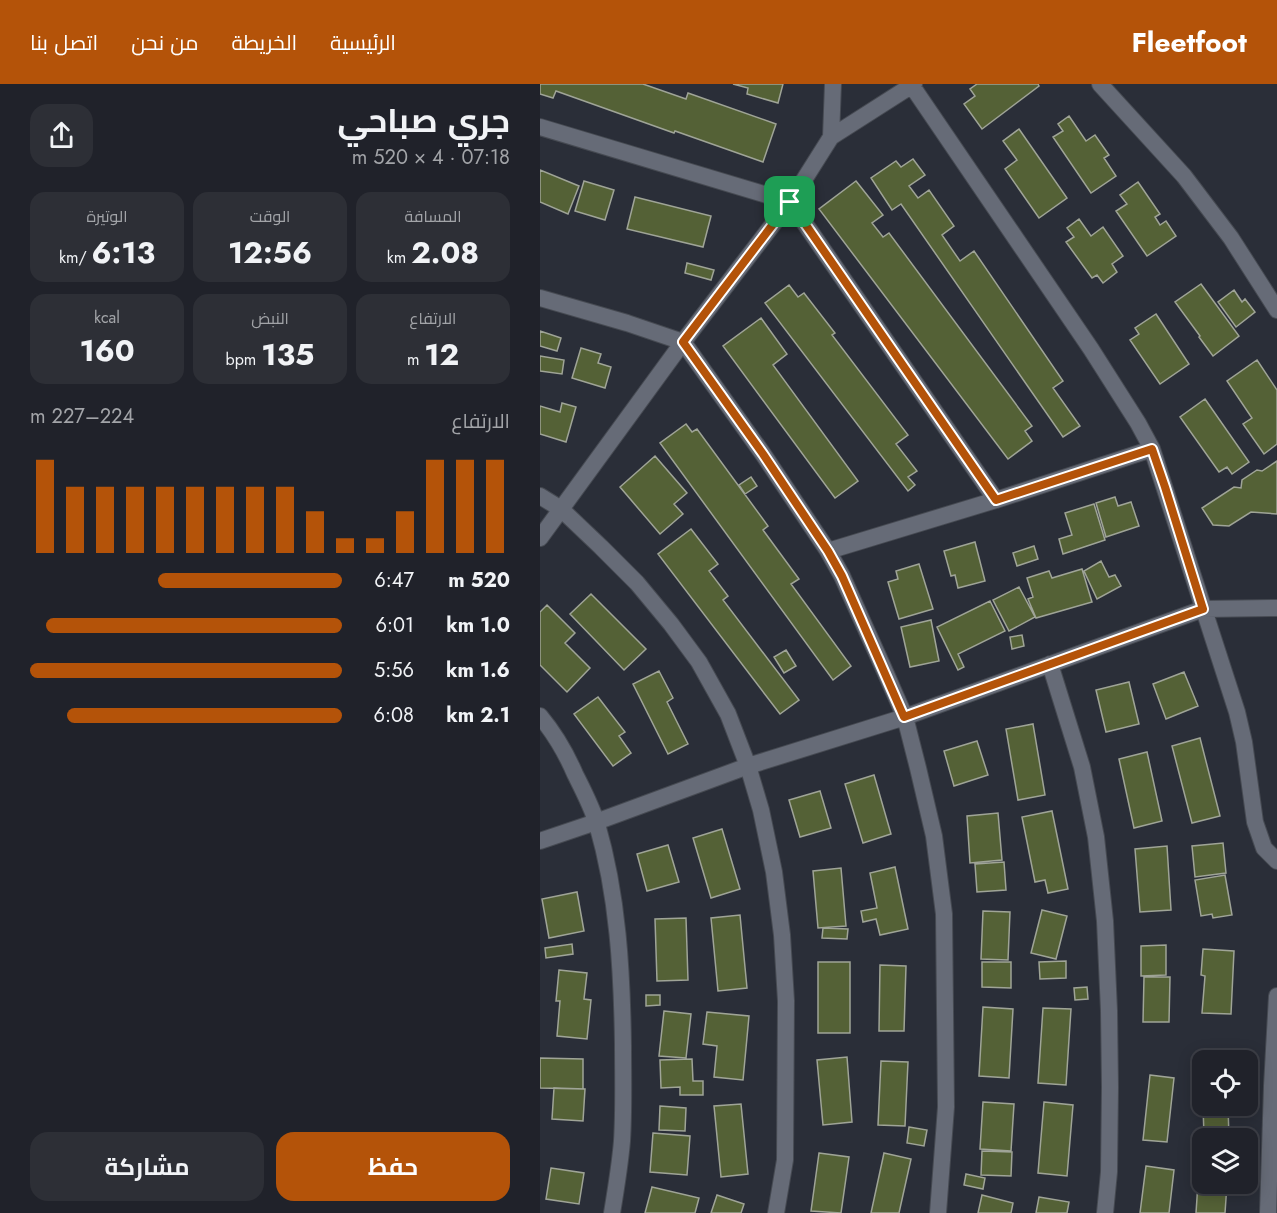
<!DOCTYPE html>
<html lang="ar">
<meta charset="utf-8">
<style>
body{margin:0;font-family:Jost,Cairo,sans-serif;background:#2d2f36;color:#f1f3f6;direction:rtl;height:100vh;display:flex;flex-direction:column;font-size:22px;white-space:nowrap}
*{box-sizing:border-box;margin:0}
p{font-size:20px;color:#a2a4a8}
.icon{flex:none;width:33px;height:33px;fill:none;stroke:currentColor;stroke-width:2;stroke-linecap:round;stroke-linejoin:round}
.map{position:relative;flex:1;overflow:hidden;direction:ltr}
.panel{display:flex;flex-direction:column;background:#20222a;width:540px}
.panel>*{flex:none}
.fabs{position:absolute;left:652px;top:966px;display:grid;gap:12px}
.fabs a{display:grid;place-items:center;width:66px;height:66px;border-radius:12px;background:#20222a;box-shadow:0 3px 15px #0003,0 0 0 2px #3d3f47;font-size:30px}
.pin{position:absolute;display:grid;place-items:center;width:51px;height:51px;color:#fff;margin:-26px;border-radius:12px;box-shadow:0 3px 9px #0006}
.round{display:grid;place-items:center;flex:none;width:63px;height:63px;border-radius:18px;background:#2d2f36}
.overview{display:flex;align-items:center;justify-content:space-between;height:102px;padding:0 30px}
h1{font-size:33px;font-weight:700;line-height:45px}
.metrics{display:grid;grid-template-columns:repeat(3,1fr);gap:9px;height:102px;padding:6px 30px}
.metrics div{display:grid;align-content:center;border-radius:15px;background:#2d2f36;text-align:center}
.metrics b{font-size:30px;font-weight:700}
.metrics small{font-size:16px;font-weight:400}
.metrics p{font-size:16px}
.chart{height:168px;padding:12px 30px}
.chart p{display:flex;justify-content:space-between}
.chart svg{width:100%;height:108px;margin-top:6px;stroke:#b45309;stroke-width:6}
.button{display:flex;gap:12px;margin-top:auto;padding:12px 30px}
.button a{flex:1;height:69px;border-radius:18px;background:#b45309;color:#fff;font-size:24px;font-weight:700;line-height:69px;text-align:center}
.button a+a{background:#2d2f36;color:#f1f3f6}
ul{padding:0 30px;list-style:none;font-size:20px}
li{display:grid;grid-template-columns:96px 72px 1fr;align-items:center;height:45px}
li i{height:15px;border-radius:8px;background:#b45309}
header{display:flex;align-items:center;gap:36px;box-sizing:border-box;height:84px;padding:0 30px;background:#b45309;color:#fff}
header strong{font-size:28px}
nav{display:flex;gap:33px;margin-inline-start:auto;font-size:21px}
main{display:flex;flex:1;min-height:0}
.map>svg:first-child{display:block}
.building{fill:#546136;stroke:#9fa497;stroke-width:1.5}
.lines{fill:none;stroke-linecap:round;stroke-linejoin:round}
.minor-casing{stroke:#464a52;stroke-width:18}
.minor{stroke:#666b77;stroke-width:16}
.route-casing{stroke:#fff;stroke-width:12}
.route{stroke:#b45309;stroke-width:8}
</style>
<header>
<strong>Fleetfoot</strong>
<nav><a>الرئيسية</a><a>الخريطة</a><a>من نحن</a><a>اتصل بنا</a></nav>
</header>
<main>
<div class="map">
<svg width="737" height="1129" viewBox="0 0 737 1129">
<rect width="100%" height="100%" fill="#2a2e38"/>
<!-- building -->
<path class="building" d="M 0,0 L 103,0 L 146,15 L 148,9 L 236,40 L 223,78 L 135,47 L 134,49 L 16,7 L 13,14 L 0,10 Z
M 193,0 L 243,0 L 238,19 L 207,10 L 208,4 Z
M 437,0 L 498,0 L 499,2 L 442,45 L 424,20 L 435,12 L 430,5 Z
M 529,32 L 546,57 L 555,51 L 569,71 L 564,74 L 576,92 L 551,109 L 513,53 L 523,47 L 518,40 Z
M 479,45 L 527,114 L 499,134 L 465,85 L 477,76 L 463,57 Z
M 373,75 L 385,91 L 369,102 L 378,114 L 389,106 L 414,142 L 402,151 L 420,177 L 434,167 L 523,297 L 513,304 L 540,342 L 523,353 L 361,120 L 352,126 L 331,94 L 356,77 L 361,83 Z
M 0,86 L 39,102 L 28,130 L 0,118 Z
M 44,97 L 74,106 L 65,136 L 35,127 Z
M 316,97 L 343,131 L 332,139 L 343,153 L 349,149 L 492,342 L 485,347 L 492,357 L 468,375 L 279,125 Z
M 598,98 L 620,130 L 615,133 L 620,141 L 626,137 L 636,152 L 607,172 L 576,127 L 587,120 L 580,111 Z
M 95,113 L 171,132 L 163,163 L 87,145 Z
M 539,135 L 551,152 L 563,143 L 583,172 L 572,180 L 577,188 L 563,199 L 557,191 L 552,194 L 526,158 L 534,153 L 527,144 Z
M 147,179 L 174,186 L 171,196 L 145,189 Z
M 661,200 L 699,252 L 673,272 L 659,253 L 660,252 L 635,218 Z
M 249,201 L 258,213 L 264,209 L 295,249 L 292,251 L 368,351 L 356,360 L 377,387 L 368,393 L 375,401 L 368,407 L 225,219 Z
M 694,206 L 702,218 L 705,215 L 715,228 L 696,243 L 678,218 Z
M 616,230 L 649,280 L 620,300 L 590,256 L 599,250 L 595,244 Z
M 221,234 L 247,270 L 233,281 L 318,397 L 295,414 L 183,262 Z
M 0,247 L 21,254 L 17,267 L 0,262 Z
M 41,264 L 61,270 L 58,279 L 71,283 L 65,304 L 32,294 Z
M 0,272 L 24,276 L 22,290 L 0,287 Z
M 717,276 L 737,306 L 737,360 L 724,370 L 703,340 L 712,334 L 687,297 Z
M 665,315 L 709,378 L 692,390 L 687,383 L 679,388 L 640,333 Z
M 22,319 L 36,323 L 26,358 L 0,350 L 0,322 L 20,328 Z
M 146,340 L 152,348 L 157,345 L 228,442 L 223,446 L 259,495 L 251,500 L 311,582 L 293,596 L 120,359 Z
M 115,372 L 147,409 L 134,420 L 143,430 L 120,450 L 80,403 Z
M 737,377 L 737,430 L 711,428 L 689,442 L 673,441 L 662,424 L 694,403 L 701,404 L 702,396 L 717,386 L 722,387 Z
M 211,393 L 217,402 L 205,410 L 199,401 Z
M 575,413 L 578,422 L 591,418 L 599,442 L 566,453 L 556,419 Z
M 554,420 L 565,456 L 523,470 L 519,455 L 532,451 L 525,429 Z
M 151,445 L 178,480 L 169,487 L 188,512 L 183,516 L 259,616 L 240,630 L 118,470 Z
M 435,458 L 445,497 L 418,504 L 415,491 L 411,492 L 404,467 Z
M 494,462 L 498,475 L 477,482 L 473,469 Z
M 561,477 L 569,493 L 575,491 L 581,502 L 557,515 L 544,487 Z
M 379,480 L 393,525 L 359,535 L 348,498 L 358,495 L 356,487 Z
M 542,485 L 552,518 L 496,534 L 488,515 L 493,513 L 487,494 L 509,487 L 512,494 Z
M 479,503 L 495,533 L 469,547 L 453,516 Z
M 51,510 L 106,565 L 84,586 L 30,530 Z
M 450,517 L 465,547 L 418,570 L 424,583 L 418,586 L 397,543 Z
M 7,521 L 35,549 L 25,559 L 50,584 L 27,608 L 0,581 L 0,528 Z
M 391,536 L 399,577 L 370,583 L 361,543 Z
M 482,551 L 484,562 L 472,565 L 470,553 Z
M 246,566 L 256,582 L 244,589 L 234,573 Z
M 119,587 L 133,614 L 127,618 L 148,660 L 128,670 L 93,600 Z
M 644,588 L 658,622 L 626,635 L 613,600 Z
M 589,598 L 599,640 L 566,648 L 556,606 Z
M 58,613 L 85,648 L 79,652 L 91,669 L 73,682 L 34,630 Z
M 493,640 L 505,711 L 478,716 L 466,645 Z
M 660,654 L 680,732 L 652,739 L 632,662 Z
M 437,657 L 448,691 L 414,702 L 404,667 Z
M 607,668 L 622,737 L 594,744 L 579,675 Z
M 334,691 L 351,750 L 323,759 L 305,700 Z
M 280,707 L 291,744 L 260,753 L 249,716 Z
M 512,727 L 528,805 L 508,809 L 505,796 L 495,798 L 482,733 Z
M 458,729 L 462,776 L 430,779 L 427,732 Z
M 182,745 L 200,805 L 171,814 L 153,754 Z
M 683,759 L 686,789 L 655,793 L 652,762 Z
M 128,761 L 139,798 L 107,807 L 97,770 Z
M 627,762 L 631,826 L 600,828 L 595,765 Z
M 464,778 L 466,806 L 437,808 L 435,780 Z
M 355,783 L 368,845 L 340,851 L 336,835 L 323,838 L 321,827 L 337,824 L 330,789 Z
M 301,784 L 306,842 L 278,844 L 273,787 Z
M 685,791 L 692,831 L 673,834 L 672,830 L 661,832 L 655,796 Z
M 37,808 L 44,847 L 9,854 L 2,815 Z
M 502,826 L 527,832 L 516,875 L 491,869 Z
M 443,827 L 470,828 L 468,876 L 441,875 Z
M 200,831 L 207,904 L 178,907 L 171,834 Z
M 146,834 L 148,896 L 117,897 L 115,835 Z
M 283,844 L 308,845 L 307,855 L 282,854 Z
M 32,860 L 33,870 L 6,874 L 5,864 Z
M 626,861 L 626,891 L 601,892 L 601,862 Z
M 663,865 L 694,867 L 691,930 L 662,929 L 665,892 L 661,891 Z
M 526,877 L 526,894 L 500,895 L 499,878 Z
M 278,878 L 310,878 L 310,949 L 278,949 Z
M 442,878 L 471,878 L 471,904 L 442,903 Z
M 340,881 L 366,882 L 364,947 L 339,947 Z
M 19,886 L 47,889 L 44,915 L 51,916 L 47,955 L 17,952 L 20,917 L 16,917 Z
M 604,893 L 630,893 L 629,938 L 603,938 Z
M 547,903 L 548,915 L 535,916 L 534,904 Z
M 106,911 L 120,911 L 120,921 L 106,922 Z
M 443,923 L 473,925 L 469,994 L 439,992 Z
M 503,924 L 531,925 L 526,1001 L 498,999 Z
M 124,927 L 151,930 L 146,974 L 119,972 Z
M 167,928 L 209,932 L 203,996 L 174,993 L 177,962 L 163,960 Z
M 307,973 L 312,1038 L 283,1041 L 277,976 Z
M 0,974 L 43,975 L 43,1005 L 0,1004 Z
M 152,975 L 153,997 L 163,997 L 163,1011 L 140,1011 L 140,1003 L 121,1004 L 120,976 Z
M 341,977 L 368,978 L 365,1042 L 338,1041 Z
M 610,991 L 634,994 L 627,1058 L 603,1056 Z
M 14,1004 L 45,1005 L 43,1037 L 12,1035 Z
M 443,1018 L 474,1020 L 471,1067 L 440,1065 Z
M 504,1018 L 533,1021 L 527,1092 L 498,1089 Z
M 201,1020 L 208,1090 L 181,1093 L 174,1022 Z
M 120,1022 L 146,1024 L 145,1047 L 119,1046 Z
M 663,1022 L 688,1022 L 689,1054 L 679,1054 L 679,1051 L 664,1052 Z
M 369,1043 L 387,1046 L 384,1062 L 367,1059 Z
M 113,1049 L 150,1052 L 147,1091 L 110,1088 Z
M 442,1067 L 472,1068 L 471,1092 L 441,1091 Z
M 279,1069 L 309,1073 L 301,1129 L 271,1127 Z
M 344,1069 L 371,1075 L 359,1129 L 331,1129 Z
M 708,1071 L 714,1071 L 713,1087 L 708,1086 Z
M 606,1082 L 634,1086 L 629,1129 L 600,1129 Z
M 11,1084 L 44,1089 L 39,1120 L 6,1115 Z
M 659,1084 L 663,1084 L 663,1100 L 687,1100 L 685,1129 L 656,1129 Z
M 426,1090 L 445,1094 L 443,1105 L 424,1101 Z
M 112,1103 L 159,1114 L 155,1129 L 105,1129 Z
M 177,1111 L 204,1120 L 201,1129 L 171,1129 Z
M 442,1111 L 473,1119 L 471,1129 L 438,1129 Z
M 499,1113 L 529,1118 L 527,1129 L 496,1129 Z"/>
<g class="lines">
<!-- minor casing -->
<g class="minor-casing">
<path id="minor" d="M 560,0 L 644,92 L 691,154 L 737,226
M 372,2 L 551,265 L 598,339 L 612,365 L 697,628 L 704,658 L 715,738 L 724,764 L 737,777
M 0,43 L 250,118 L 456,416
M 291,53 L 293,0
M 0,214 L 87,239 L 143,258 L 223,370 L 288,467 L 302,492 L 343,583 L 365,633 L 378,684 L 394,752 L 404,830 L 406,1023 L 398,1129
M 0,412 L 21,425 L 61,463 L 97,499 L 131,540 L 159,578 L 188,630 L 208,682 L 221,726 L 234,788 L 242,851 L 246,917 L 245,1076 L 236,1129
M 0,454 L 143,258 L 250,118 L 291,53 L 374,0
M 288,467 L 456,416 L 612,365
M 510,580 L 542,683 L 556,753 L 565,837 L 569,927 L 570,1003 L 569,1088 L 565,1129
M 0,632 C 15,650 26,669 35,690 C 43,706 52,723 57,740 C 78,812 82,887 83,961 C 83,993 84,1025 82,1057 C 80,1081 76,1105 72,1129
M 0,757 L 56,738 L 208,682 L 365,633 L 663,525 L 737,524
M 728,1129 L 732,1002 L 737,912"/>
</g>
<!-- minor -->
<use href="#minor" class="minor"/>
</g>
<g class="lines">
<!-- route casing -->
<g class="route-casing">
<path id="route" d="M 250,118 L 456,416 L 612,365 L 625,403 L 663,525 L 364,633 L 302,492 L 288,467 L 223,370 L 143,258 Z"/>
</g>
<!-- route -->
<use href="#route" class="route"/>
</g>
</svg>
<div class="fabs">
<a><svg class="icon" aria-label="locate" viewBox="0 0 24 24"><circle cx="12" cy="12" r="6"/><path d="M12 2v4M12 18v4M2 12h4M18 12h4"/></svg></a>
<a><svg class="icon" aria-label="layers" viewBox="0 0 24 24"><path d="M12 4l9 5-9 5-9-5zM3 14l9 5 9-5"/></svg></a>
</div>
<div class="pin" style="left:250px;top:118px;background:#1e9e55"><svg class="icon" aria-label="arrive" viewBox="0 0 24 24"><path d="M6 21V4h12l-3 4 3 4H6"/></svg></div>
</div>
<section class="panel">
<div class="overview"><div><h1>جري صباحي</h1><p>07:18 · 4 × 520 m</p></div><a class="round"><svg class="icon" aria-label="share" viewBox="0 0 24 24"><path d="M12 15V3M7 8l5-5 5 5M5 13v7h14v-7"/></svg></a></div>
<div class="metrics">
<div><p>المسافة</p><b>2.08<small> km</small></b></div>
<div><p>الوقت</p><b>12:56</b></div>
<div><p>الوتيرة</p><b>6:13<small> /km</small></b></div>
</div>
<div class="metrics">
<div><p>الارتفاع</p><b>12<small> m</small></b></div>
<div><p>النبض</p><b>135<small> bpm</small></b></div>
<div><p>kcal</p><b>160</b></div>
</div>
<div class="chart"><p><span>الارتفاع</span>224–227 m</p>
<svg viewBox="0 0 160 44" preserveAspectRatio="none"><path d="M5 44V6M15 44V17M25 44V17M35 44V17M45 44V17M55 44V17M65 44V17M75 44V17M85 44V17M95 44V27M105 44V38M115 44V38M125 44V27M135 44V6M145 44V6M155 44V6"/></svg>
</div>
<ul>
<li><b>520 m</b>6:47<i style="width:59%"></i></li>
<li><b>1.0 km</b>6:01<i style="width:95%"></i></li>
<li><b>1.6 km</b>5:56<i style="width:100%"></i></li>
<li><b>2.1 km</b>6:08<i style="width:88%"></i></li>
</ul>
<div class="button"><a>حفظ</a><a>مشاركة</a></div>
</section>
</main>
